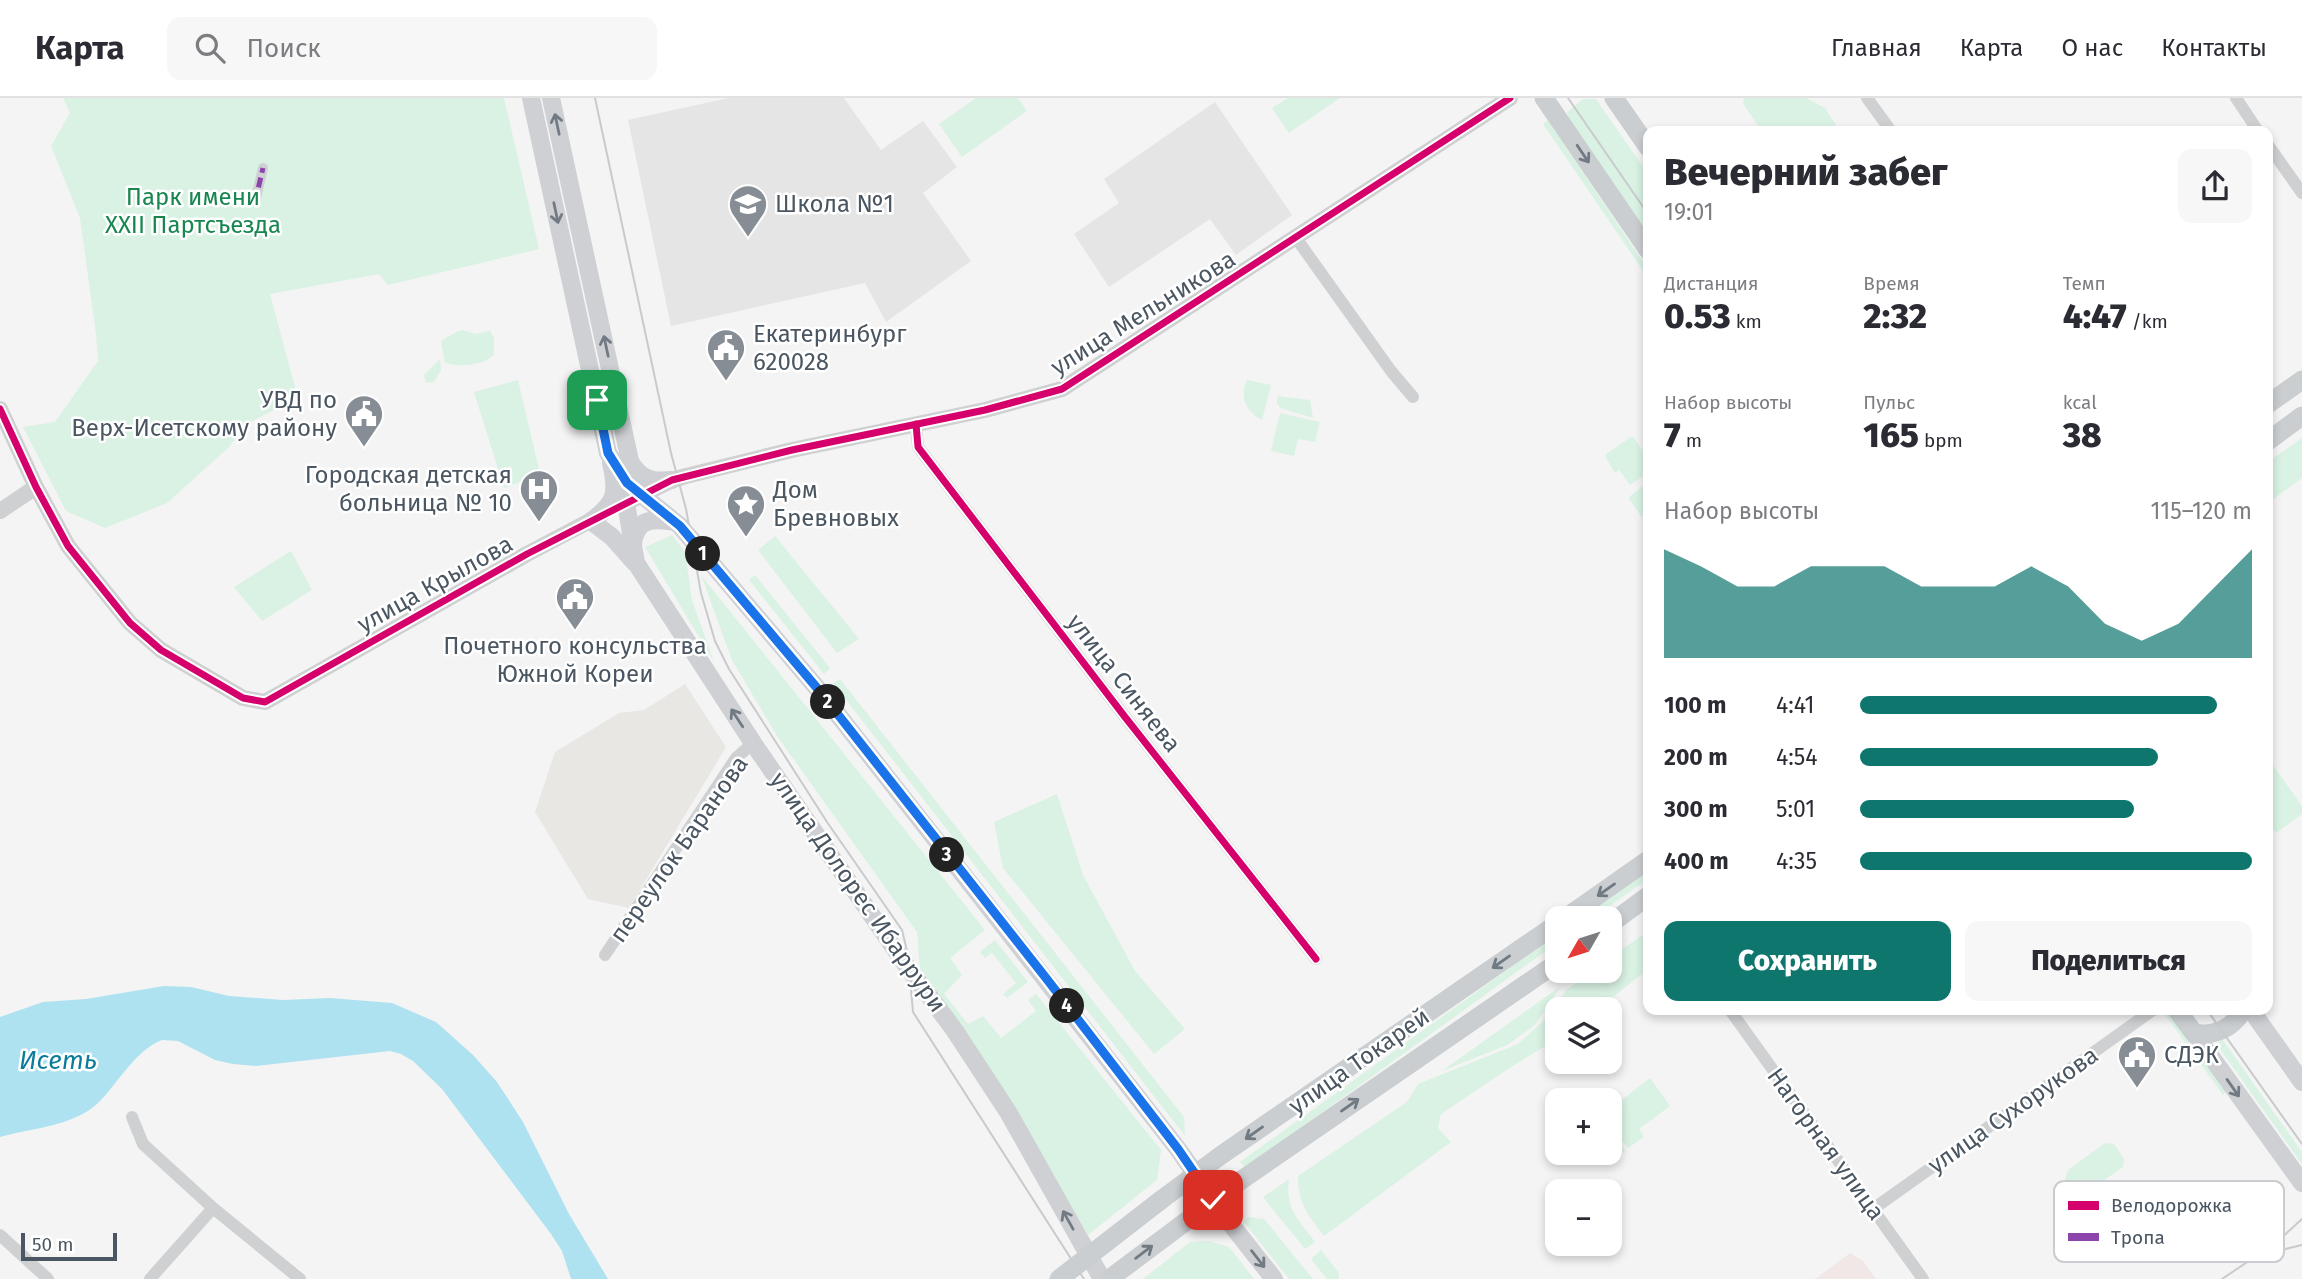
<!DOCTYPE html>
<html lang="ru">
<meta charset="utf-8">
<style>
body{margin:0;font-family:"Fira Sans",sans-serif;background:#f7f7f7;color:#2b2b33;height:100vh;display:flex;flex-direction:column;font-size:26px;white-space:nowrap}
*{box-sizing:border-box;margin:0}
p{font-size:23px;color:#7c7c81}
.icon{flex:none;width:38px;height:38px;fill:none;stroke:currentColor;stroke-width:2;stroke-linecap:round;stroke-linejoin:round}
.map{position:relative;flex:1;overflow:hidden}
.details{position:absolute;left:1643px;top:28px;width:630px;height:889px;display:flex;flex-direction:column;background:#fff;border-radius:14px;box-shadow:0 4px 10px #0003}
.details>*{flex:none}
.needle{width:46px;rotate:231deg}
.buttons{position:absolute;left:1545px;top:808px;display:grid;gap:14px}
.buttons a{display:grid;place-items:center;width:77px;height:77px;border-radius:14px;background:#fff;box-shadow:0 4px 10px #0003;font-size:35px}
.scale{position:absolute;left:21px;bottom:18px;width:96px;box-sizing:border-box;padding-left:7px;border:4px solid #4a5661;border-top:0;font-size:19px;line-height:24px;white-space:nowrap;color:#4a5661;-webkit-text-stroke:5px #fff;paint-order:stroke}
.pin{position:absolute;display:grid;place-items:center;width:60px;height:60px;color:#fff;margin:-30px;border-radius:14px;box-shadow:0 4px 10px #0006}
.km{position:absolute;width:35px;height:35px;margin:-18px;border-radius:50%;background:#222;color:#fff;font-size:19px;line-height:35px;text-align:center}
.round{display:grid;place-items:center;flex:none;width:74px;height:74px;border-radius:14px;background:#f7f7f7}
.headline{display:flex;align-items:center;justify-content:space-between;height:119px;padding:0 21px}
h1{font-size:38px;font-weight:800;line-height:52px}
.stats{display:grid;grid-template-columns:repeat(3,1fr);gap:10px;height:119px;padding:7px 21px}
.stats div{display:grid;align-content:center}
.stats b{font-size:35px;font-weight:800}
.stats small{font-size:19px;font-weight:400}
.stats p{font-size:19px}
.chart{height:196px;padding:14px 21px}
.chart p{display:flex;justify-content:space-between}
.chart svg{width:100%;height:126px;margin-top:7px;fill:#0f766e;opacity:.7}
.primary-button{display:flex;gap:14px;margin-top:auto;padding:14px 21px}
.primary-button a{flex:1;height:80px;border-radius:14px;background:#0f766e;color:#fff;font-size:28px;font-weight:800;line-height:80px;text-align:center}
.primary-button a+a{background:#f7f7f7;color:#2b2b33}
ul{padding:0 21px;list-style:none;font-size:23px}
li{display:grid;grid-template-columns:112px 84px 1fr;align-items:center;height:52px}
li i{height:18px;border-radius:9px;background:#0f766e}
header{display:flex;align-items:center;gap:42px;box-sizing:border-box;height:98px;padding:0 35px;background:#fff;border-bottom:2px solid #e1e1e2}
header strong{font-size:33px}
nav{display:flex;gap:38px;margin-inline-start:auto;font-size:24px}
.search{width:490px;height:63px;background:#f7f7f7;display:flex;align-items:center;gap:18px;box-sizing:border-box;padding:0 24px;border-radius:14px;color:#7c7c81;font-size:26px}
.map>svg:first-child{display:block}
.commercial{fill:#e8e7e3}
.education{fill:#e6e5e6}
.medical{fill:#f1e7e6}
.green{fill:#d9f2e3}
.water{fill:#aee2f0}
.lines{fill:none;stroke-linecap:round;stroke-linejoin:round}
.pedestrian{stroke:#ced0d2;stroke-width:10}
.minor{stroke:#ced0d2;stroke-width:12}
.tertiary{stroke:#ced0d2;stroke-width:16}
.secondary{stroke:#ced0d4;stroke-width:18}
.primary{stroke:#caced1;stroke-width:19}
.tram{stroke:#c9cacc;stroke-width:2}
.primary-bridge{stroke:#caced1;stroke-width:19}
.quiet{stroke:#8e44ad;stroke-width:5;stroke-dasharray:10 5;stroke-linecap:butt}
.cycleway-casing{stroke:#fff;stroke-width:11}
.cycleway{stroke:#d6006c;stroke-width:7}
.oneway{stroke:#727b84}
.oneway2{stroke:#707a83}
.route-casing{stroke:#fff;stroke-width:14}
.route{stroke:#1a73e8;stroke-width:9}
.labels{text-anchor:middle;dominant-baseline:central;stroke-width:5;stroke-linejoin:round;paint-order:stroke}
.park-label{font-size:24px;fill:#17864f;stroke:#fff}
.poi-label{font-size:24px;fill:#4a5661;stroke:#fff;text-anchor:start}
.street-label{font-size:24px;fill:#4a5661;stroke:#fff}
.water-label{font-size:26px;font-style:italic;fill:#0c7c9b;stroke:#fff}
.key{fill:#fff;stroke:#c9ccd0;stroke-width:2}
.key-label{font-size:19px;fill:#4a5661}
</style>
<header>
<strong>Карта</strong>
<div class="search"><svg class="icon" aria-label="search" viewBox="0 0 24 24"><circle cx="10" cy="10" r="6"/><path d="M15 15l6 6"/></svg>Поиск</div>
<nav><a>Главная</a><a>Карта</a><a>О нас</a><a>Контакты</a></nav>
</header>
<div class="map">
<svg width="2302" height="1181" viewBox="0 0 2302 1181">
<rect width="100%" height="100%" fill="#f4f4f4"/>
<!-- commercial -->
<path class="commercial" d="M 685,586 L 726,649 L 629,810 L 588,801 L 535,714 L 555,654 L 619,615 L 644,612 Z"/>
<!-- education -->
<path class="education" d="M 728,0 L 844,0 L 881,52 L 923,23 L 957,69 L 923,95 L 971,163 L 886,224 L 865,185 L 671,228 L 628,22 Z
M 1215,4 L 1292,117 L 1236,157 L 1210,121 L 1109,189 L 1074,136 L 1119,105 L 1104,81 Z"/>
<!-- medical -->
<path class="medical" d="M 1850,1155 L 1863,1163 L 1876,1181 L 1815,1181 Z"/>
<!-- green -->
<path class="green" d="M 63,0 L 504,0 L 539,151 L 388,187 L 379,176 L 270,196 L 299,304 L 272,313 L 245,327 L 229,349 L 167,405 L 105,430 L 66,413 L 23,329 L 55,324 L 98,263 L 96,236 L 80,120 L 51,48 L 70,15 Z
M 976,0 L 1018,0 L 1027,13 L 962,59 L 939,26 Z
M 1288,0 L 1340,0 L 1289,35 L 1272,10 Z
M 1744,0 L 1806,0 L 1825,10 L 1840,33 L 1762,33 L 1743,6 Z
M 1583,1 L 1596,1 L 1648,76 L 1648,136 L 1569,22 L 1567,14 Z
M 1548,22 L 1647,170 L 1646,177 L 1543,26 Z
M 463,232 L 475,236 L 490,233 L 494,240 L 494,257 C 482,268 460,269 445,265 L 441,243 L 458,233 Z
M 440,261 L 441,272 L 434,284 L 426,285 L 424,277 Z
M 518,282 L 540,376 L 504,390 L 474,294 Z
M 1247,282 L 1271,287 L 1262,322 C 1246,314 1239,299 1247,282 Z
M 1278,298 L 1310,302 L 1313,320 L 1280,310 L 1277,305 Z
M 1280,315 L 1320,324 L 1315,344 L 1298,341 L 1294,358 L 1271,353 Z
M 1631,339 L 1634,340 L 1648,360 L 1648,375 L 1630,387 L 1619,372 L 1615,375 L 1606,360 L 1606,356 Z
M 2302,340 L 2302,380 L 2268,405 L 2268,364 Z
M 1648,384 L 1648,416 L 1641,418 L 1629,401 L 1630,398 Z
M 672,437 L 685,454 L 692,502 L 714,564 L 645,449 Z
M 775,438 L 859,541 L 837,555 L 758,452 Z
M 291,453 L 312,492 L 262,523 L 234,489 Z
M 701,477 L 985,832 L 950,860 L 962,877 L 944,896 L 968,926 L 983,918 L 1001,940 L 1036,913 L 1028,902 L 1036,896 L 1161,1052 L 1157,1082 L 1088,1137 L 969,939 L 920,872 L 917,834 L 777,638 L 732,562 Z
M 755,477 L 830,570 L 824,576 L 749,482 Z
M 840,581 L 1184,1019 L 1185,1038 L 833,585 Z
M 2268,660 L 2302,708 L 2302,716 L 2276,735 L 2268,724 Z
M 1057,696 L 1083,777 L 1135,873 L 1185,931 L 1154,956 L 1003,770 L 994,724 Z
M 1648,772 L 1648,781 L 1591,821 L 1579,821 Z
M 1648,833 L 1648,871 L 1597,912 L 1558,912 L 1557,941 L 1511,969 L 1441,1016 L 1438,1030 L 1451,1044 L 1324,1138 C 1309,1118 1297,1104 1298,1078 L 1407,1004 L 1418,986 L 1518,946 L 1553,914 L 1565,893 L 1592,873 L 1610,873 L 1610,860 Z
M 1557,836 L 1557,845 L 1245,1070 L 1240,1064 Z
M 995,842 L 1028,884 L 1007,900 L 1003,896 L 1016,885 L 992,855 L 985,860 L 980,854 Z
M 1561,888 L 1535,927 L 1507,947 L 1442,973 Z
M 2169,913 L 2226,993 L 2223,997 L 2164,915 Z
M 2220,942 L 2223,942 L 2302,1054 L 2302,1066 L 2217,947 Z
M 1650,980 L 1670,1008 L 1639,1031 L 1644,1039 L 1628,1050 L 1610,1028 L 1610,1011 Z
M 1610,1034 L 1625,1053 L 1610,1064 L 1603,1055 L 1610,1055 Z
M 2105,1045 L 2114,1046 L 2124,1061 L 2123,1069 L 2084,1096 L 2074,1095 L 2065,1081 L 2068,1072 Z
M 1289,1081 C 1285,1111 1298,1121 1315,1144 L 1305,1151 L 1263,1099 Z
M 1248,1119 L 1264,1121 L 1313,1181 L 1289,1181 L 1244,1124 Z
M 1208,1143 L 1229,1149 L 1254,1181 L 1143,1181 L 1190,1144 Z
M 1321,1152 L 1339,1175 L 1339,1181 L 1327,1181 L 1311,1161 Z"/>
<!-- water -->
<path class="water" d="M 164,888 L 191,889 L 229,898 L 283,902 L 330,900 L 392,905 L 436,924 L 473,957 L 497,984 L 523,1024 L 569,1116 L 608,1181 L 571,1181 L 562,1153 L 551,1136 L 442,991 L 413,963 L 401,956 L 390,953 L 256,968 L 233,966 L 215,962 L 178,943 L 162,942 C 134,953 118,986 97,1006 C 71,1029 31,1030 0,1039 L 0,919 L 43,904 L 86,901 Z"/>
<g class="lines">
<!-- pedestrian -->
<path class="pedestrian" d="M 255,104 L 263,70"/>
<!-- minor -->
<path class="minor" d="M 1867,0 L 1891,33
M 2236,0 L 2258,33
M 2268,47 L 2302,95
M 1296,140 L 1391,273 L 1413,299
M 916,326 L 918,349 L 1125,619 L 1316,861
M 605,857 L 736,660 L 753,645
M 1730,912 L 1923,1181
M 132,1019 L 143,1046 L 213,1110 L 300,1181
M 1873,1111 L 2153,912
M 0,1137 L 48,1181
M 150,1181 L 213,1110"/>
<!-- tertiary -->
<path class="tertiary" d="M 0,311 L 36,389 L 68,448 L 130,525 L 161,552 L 243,600 L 265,604 L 527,456 L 601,417
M 634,401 L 672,382 L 686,378 L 792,352 L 985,312 L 1062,291 L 1510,0
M 0,413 L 36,389"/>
<!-- secondary -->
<path class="secondary" d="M 531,0 L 608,355 L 627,385 L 680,428 L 817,590 L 1178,1051 L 1226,1120 L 1274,1181
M 551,0 L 630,363 L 626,405 L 636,465 L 753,645 L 906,867 L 955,933 L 1008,1014 L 1102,1181
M 630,363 C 640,381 652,384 672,382
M 611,365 C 618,395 616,405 591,423 L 612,439 L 635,465
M 633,446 C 636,420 653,420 675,424
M 2251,912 L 2302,984
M 2194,935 L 2302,1085"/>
<!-- primary -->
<path class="primary" d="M 1544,0 L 1648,152
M 1614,0 L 1648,49
M 2268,306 L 2302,282
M 2268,343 L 2302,318
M 1564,821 L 1648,762
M 1610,826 L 1648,798
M 2177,912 L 2194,935 C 2214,939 2233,930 2243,912
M 1161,1102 L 1220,1058 L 1558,825
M 1109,1181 L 1240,1083 L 1558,864"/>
<!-- tram -->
<path class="tram" d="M 595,0 L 671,355 L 686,411 L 701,495 L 715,543 L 729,571 L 827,724 L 902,832 L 908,857 L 913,914 L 1084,1181
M 1568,0 L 1648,116
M 2207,912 L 2302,1046
M 2273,1154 L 2302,1147
M 2222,1181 L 2277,1144 L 2302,1121"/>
<!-- primary-bridge -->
<path class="primary-bridge" d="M 1059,1181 L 1161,1102"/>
<!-- quiet -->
<path class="quiet" d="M 255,104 L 263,70"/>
<!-- cycleway casing -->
<g class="cycleway-casing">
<path id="cycleway" d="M 0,311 L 36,389 L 68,448 L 130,525 L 161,552 L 243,600 L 265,604 L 527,456 L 672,382 L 792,352 L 985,312 L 1062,291 L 1510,0
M 916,326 L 918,349 L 1125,619 L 1316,861"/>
</g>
<!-- cycleway -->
<use href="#cycleway" class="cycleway"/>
</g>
<!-- one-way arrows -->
<defs><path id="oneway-shaft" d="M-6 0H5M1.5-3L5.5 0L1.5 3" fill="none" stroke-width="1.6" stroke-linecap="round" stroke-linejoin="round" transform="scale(1.75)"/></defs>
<g class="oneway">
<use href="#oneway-shaft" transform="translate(557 26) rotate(-102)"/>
<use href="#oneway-shaft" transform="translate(556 115) rotate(78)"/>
<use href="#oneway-shaft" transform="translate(606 248) rotate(-102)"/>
<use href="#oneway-shaft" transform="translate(737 620) rotate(-123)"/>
<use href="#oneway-shaft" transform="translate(2233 990) rotate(55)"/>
<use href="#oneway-shaft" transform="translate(1068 1122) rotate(-119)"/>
<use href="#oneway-shaft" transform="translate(1258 1161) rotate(52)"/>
</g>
<g class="oneway2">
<use href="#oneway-shaft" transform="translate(1583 56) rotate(56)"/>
<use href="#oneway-shaft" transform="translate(1606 792) rotate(145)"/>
<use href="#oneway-shaft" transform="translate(1501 864) rotate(145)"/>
<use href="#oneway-shaft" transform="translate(1350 1007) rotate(-35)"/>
<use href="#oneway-shaft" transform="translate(1254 1035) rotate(145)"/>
<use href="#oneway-shaft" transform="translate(1144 1154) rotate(-37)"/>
</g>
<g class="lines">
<!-- route casing -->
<g class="route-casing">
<path id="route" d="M 597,302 L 608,355 L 627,385 L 680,428 L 817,590 L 1046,880 L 1178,1051 L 1213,1102"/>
</g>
<!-- route -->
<use href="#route" class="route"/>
</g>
<!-- icons -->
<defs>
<g id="school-pin" transform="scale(2.0125)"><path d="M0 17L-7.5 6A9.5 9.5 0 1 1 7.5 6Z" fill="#868d94" stroke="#fff"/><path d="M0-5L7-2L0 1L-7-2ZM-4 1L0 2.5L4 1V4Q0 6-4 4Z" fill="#fff"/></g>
<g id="civic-pin" transform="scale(2.0125)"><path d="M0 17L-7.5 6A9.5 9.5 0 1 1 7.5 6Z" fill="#868d94" stroke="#fff"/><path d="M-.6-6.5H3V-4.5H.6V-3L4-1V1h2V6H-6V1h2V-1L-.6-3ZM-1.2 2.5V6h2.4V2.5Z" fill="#fff"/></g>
<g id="hospital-pin" transform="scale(2.0125)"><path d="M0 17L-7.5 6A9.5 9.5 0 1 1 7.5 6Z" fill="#868d94" stroke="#fff"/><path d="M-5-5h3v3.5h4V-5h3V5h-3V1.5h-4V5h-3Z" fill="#fff"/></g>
<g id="sight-pin" transform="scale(2.0125)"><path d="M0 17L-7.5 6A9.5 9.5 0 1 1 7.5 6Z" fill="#868d94" stroke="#fff"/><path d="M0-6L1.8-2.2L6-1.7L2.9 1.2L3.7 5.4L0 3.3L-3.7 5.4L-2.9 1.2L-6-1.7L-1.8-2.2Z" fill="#fff"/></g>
</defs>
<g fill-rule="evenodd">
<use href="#school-pin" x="748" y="106"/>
<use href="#civic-pin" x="726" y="250"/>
<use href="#civic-pin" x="364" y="316"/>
<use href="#hospital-pin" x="539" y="391"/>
<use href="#sight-pin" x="746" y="406"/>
<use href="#civic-pin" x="575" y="499"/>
<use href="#civic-pin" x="2137" y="957"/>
</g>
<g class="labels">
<!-- park labels -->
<g class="park-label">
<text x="193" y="99">Парк имени<tspan x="193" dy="28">XXII Партсъезда</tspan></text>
</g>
<!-- poi labels -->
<g class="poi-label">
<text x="775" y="106">Школа №1</text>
<text x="753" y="236">Екатеринбург<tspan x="753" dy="28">620028</tspan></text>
<text x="337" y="302" text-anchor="end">УВД по<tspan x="337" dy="28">Верх-Исетскому району</tspan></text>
<text x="512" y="377" text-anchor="end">Городская детская<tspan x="512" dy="28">больница № 10</tspan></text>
<text x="773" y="392">Дом<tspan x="773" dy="28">Бревновых</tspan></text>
<text x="575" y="548" text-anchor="middle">Почетного консульства<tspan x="575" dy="28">Южной Кореи</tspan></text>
<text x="2164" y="957">СДЭК</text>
</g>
<!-- street labels -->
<g class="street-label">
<text transform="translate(1143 215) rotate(-32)">улица Мельникова</text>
<text transform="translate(435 486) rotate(-29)">улица Крылова</text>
<text transform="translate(1124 585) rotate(52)">улица Синяева</text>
<text transform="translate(679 751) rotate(-55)">переулок Баранова</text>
<text transform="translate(858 794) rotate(55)">улица Долорес Ибаррури</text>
<text transform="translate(1359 963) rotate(-35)">улица Токарей</text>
<text transform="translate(2013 1012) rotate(-35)">улица Сухорукова</text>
<text transform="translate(1826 1046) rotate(54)">Нагорная улица</text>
</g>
<!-- water labels -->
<g class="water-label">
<text x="58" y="962">Исеть</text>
</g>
</g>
<!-- legend -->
<rect x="2054" y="1083" width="230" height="81" rx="10" class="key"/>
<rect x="2068" y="1103" width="31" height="9" fill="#d6006c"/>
<rect x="2068" y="1135" width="31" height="8" fill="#8e44ad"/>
<g class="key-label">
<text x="2111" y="1114">Велодорожка</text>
<text x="2111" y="1146">Тропа</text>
</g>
</svg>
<div class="buttons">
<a><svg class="needle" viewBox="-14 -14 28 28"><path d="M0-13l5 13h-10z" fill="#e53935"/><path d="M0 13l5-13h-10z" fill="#7c7c81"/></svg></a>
<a><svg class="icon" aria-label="layers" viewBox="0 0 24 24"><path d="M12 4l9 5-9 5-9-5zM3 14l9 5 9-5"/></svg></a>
<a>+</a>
<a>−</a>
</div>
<div class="scale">50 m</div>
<div class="pin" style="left:597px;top:302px;background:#1e9e55"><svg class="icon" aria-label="arrive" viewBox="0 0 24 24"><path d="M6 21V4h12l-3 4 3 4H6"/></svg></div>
<div class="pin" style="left:1213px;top:1102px;background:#d93025"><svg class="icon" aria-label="check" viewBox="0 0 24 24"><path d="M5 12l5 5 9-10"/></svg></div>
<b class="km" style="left:703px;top:456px">1</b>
<b class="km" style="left:828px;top:604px">2</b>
<b class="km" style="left:947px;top:757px">3</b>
<b class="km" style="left:1067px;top:908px">4</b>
<section class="details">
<div class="headline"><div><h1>Вечерний забег</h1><p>19:01</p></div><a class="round"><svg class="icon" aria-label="share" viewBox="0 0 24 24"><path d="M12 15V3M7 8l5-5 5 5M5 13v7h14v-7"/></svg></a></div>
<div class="stats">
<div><p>Дистанция</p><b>0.53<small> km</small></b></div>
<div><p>Время</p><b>2:32</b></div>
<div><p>Темп</p><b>4:47<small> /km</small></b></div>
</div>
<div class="stats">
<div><p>Набор высоты</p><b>7<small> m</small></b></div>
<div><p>Пульс</p><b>165<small> bpm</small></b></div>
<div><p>kcal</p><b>38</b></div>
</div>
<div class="chart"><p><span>Набор высоты</span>115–120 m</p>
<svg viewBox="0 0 160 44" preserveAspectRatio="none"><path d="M0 44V6L10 12L20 19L30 19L40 12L50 12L60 12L70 19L80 19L90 19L100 12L110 19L120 32L130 38L140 32L150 19L160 6V44z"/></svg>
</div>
<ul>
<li><b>100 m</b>4:41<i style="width:91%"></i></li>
<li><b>200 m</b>4:54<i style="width:76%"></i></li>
<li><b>300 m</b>5:01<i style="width:70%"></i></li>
<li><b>400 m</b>4:35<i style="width:100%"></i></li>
</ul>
<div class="primary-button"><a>Сохранить</a><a>Поделиться</a></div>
</section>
</div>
